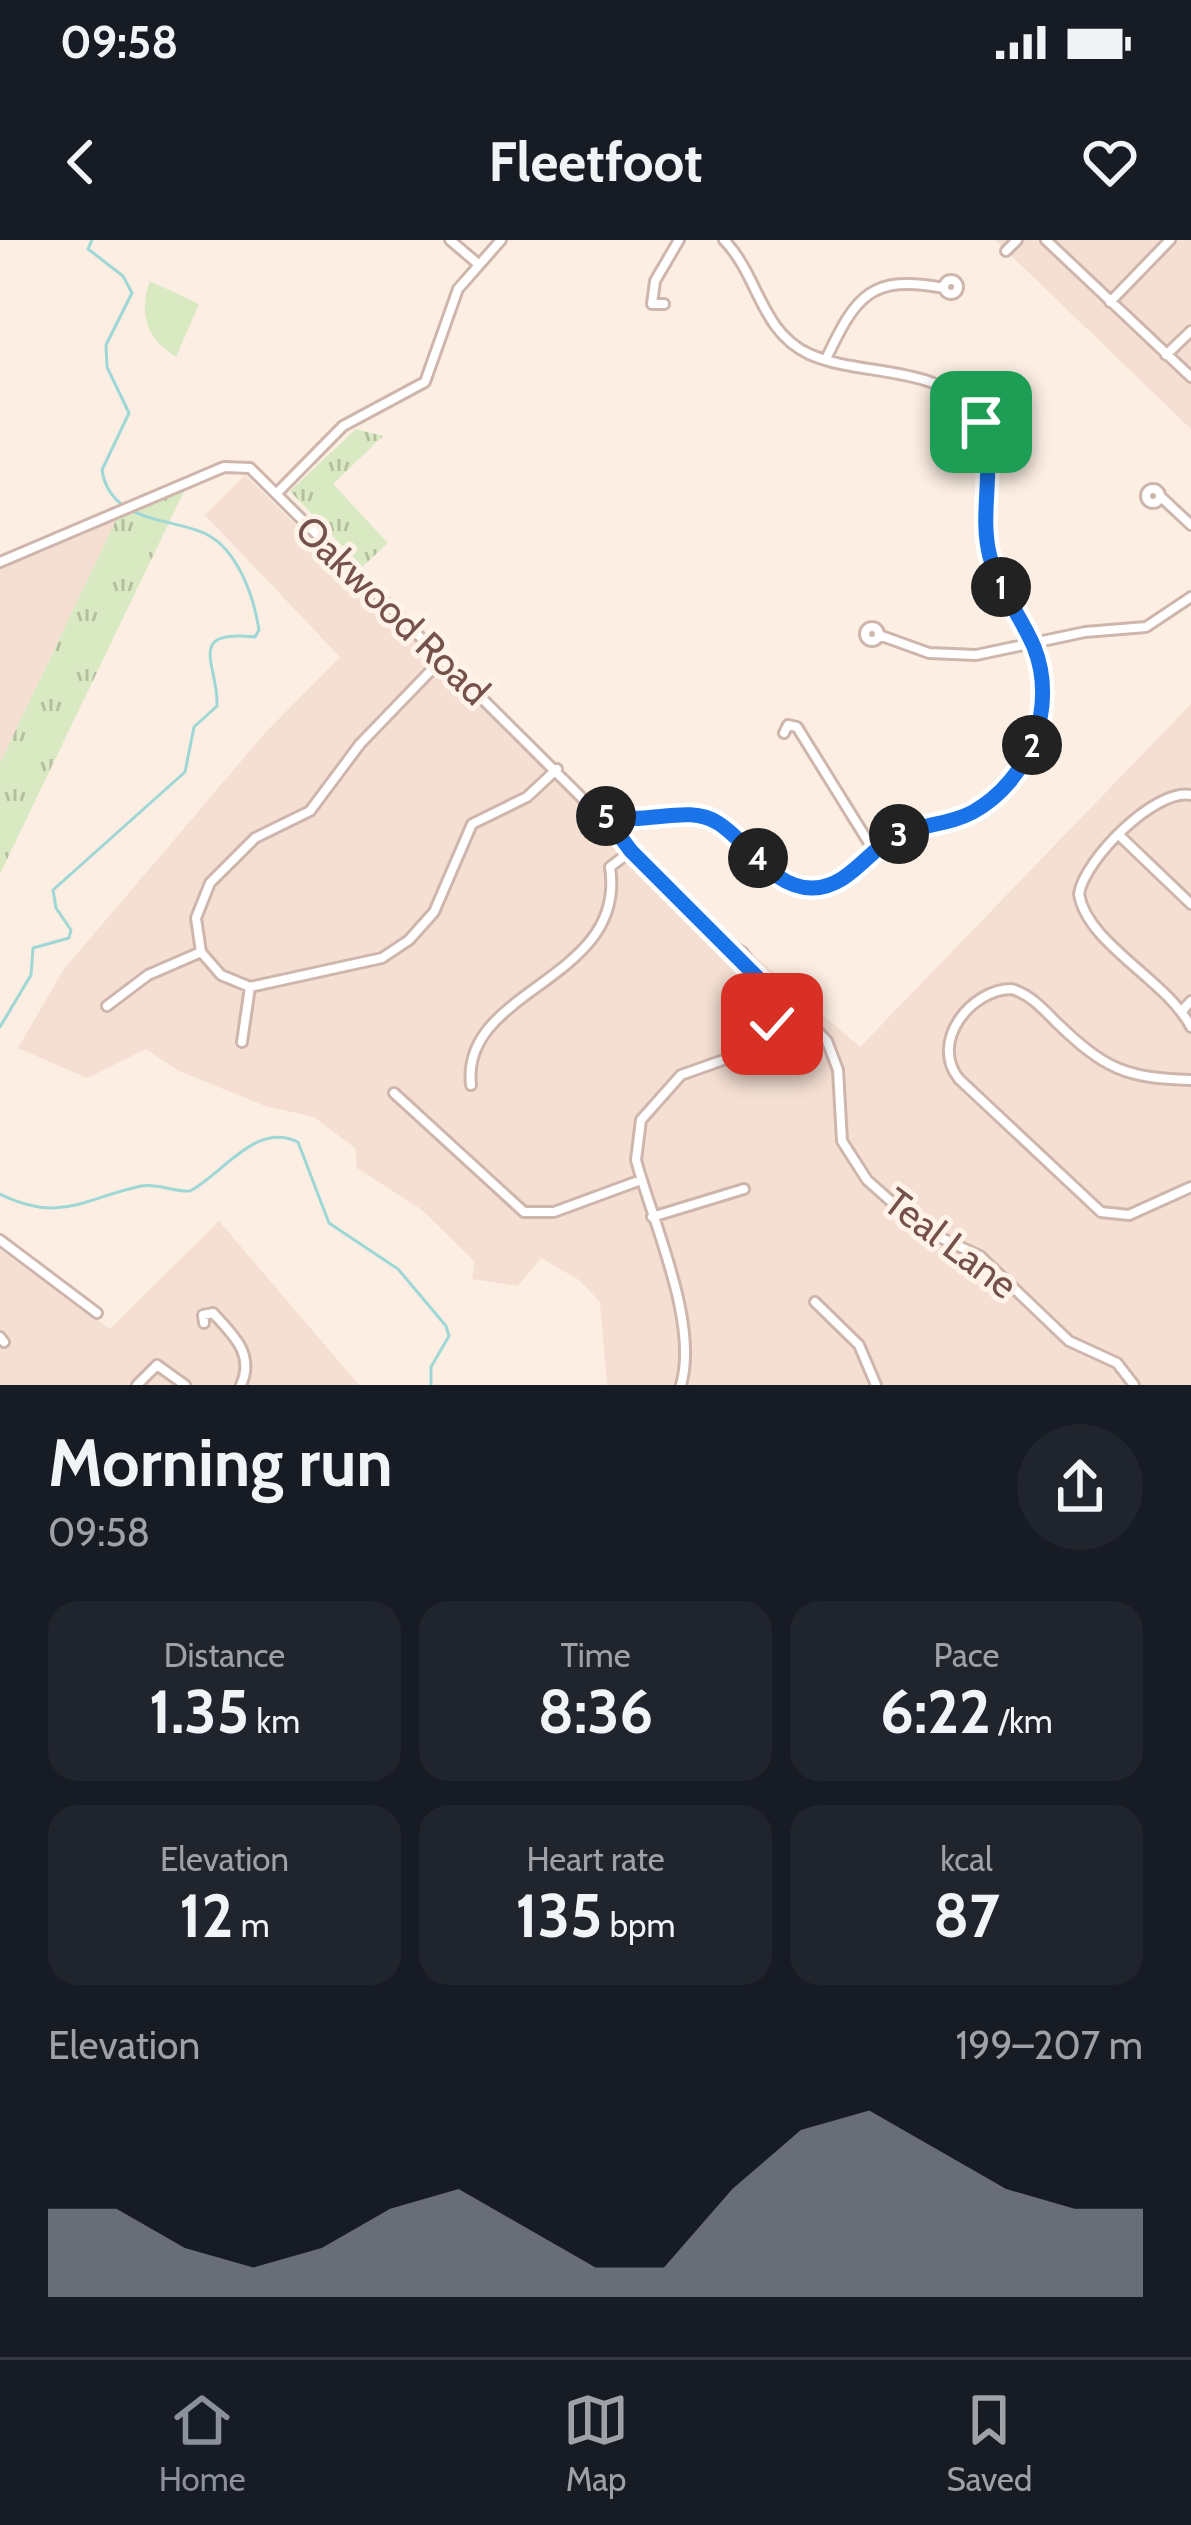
<!DOCTYPE html>
<meta charset="utf-8">
<style>
body{margin:0;font-family:Cabin,sans-serif;background:#20242c;color:#f1f3f6;height:100vh;display:flex;flex-direction:column;font-size:45px;white-space:nowrap}
*{box-sizing:border-box;margin:0}
p{font-size:39px;color:#9ea1a6}
.icon{flex:none;width:66px;height:66px;fill:none;stroke:currentColor;stroke-width:2;stroke-linecap:round;stroke-linejoin:round}
.map{position:relative;height:1145px;overflow:hidden}
.sheet{display:flex;flex-direction:column;background:#171b24;flex:1}
.sheet>*{flex:none}
.pin{position:absolute;display:grid;place-items:center;width:102px;height:102px;color:#fff;margin:-51px;border-radius:24px;box-shadow:0 6px 18px #0006}
.km{position:absolute;width:60px;height:60px;margin:-30px;border-radius:50%;background:#222;color:#fff;font-size:33px;line-height:60px;text-align:center}
.round{display:grid;place-items:center;flex:none;width:126px;height:126px;border-radius:63px;background:#20242c}
.summary{display:flex;align-items:center;justify-content:space-between;height:204px;padding:0 48px}
h1{font-size:66px;font-weight:700;line-height:90px}
.metrics{display:grid;grid-template-columns:repeat(3,1fr);gap:18px;height:204px;padding:12px 48px}
.metrics div{display:grid;align-content:center;border-radius:30px;background:#20242c;text-align:center}
.metrics b{font-size:60px;font-weight:700}
.metrics small{font-size:33px;font-weight:400}
.metrics p{font-size:33px}
.chart{height:336px;padding:24px 48px}
.chart p{display:flex;justify-content:space-between}
.chart svg{width:100%;height:216px;margin-top:12px;fill:#8c9099;opacity:.7}
.status{display:flex;justify-content:space-between;align-items:center;height:84px;padding:0 60px;background:#171b24;direction:ltr}
.status svg{height:33px;fill:currentColor}
header{display:flex;justify-content:space-between;align-items:center;height:156px;padding:0 48px;background:#171b24;font-size:54px;font-weight:700}
.menu{display:flex;justify-content:space-around;align-items:center;height:168px;border-top:3px solid #363941;background:#171b24;font-size:33px;color:#9ea1a6}
.menu a{display:grid;justify-items:center;gap:6px}
.menu .active{color:#8c9099}
.map>svg:first-child{display:block}
.residential{fill:#f4dfd2}
.grass{fill:url(#grass-tufts)}
.park{fill:#d9e9c2}
.lines{fill:none;stroke-linecap:round;stroke-linejoin:round}
.stream{stroke:#9ed7d6;stroke-width:3}
.minor-casing{stroke:#cfb6ad;stroke-width:14}
.minor{stroke:#fff;stroke-width:8}
.route-casing{stroke:#fff;stroke-width:24}
.route{stroke:#1a73e8;stroke-width:15}
.labels{text-anchor:middle;dominant-baseline:central;stroke-width:10;stroke-linejoin:round;paint-order:stroke}
.street-label{font-size:39px;fill:#745149;stroke:#fff3e9}
</style>
<div class="status"><b>09:58</b><svg viewBox="0 0 49 12"><path d="M0 12V9h3v3zM5 12V6h3v6zM10 12V3h3v9zM15 12V0h3v12zM26 1h20v11H26zM47 4h2v5h-2z"/></svg></div>
<header><svg class="icon" aria-label="back" viewBox="0 0 24 24"><path d="M15 5l-7 7 7 7"/></svg>Fleetfoot<svg class="icon" aria-label="heart" viewBox="0 0 24 24"><path d="M12 20l-8-8c-3-5 5-10 8-4 3-6 11-1 8 4z"/></svg></header>
<div class="map">
<svg width="1191" height="1145" viewBox="0 0 1191 1145">
<defs>
<pattern id="grass-tufts" width="24" height="20" patternUnits="userSpaceOnUse" patternTransform="scale(3)"><rect width="24" height="20" fill="#d9e9c2"/><path d="M3 7l-1-3M5 7V3M7 7l1-3M15 17l-1-3M17 17v-4M19 17l1-3" fill="none" stroke="#b5bfa0"/></pattern>
</defs>
<rect width="100%" height="100%" fill="#fceee3"/>
<!-- residential -->
<path class="residential" d="M 995,0 L 1191,0 L 1191,189 Z
M 245,235 L 581,566 L 860,807 L 1191,464 L 1191,1145 L 607,1145 L 600,1062 L 579,1040 L 541,1018 L 518,1046 L 472,1039 L 475,1022 L 422,970 L 357,928 L 355,908 L 314,877 L 265,866 L 179,831 L 146,809 L 87,838 L 18,808 L 64,729 L 266,492 L 340,417 L 205,275 Z
M 118,276 L 0,523 L 0,327 Z
M 219,981 L 359,1145 L 0,1145 L 0,1010 L 110,1089 Z"/>
<!-- grass -->
<path class="grass" d="M 356,189 L 383,196 L 333,244 L 388,303 L 362,327 L 290,251 Z
M 187,245 L 0,634 L 0,523 L 118,276 Z"/>
<!-- park -->
<path class="park" d="M 150,41 L 199,64 L 176,117 C 147,99 138,74 150,41 Z"/>
<g class="lines">
<!-- stream -->
<path class="stream" d="M 0,787 L 31,735 L 33,708 L 69,698 L 71,690 L 56,668 L 53,650 L 185,532 L 194,487 L 217,466 C 219,426 184,389 255,397 L 259,390 C 254,357 238,310 206,294 C 175,278 110,284 102,230 L 129,173 L 107,127 L 106,105 L 132,53 L 123,36 L 88,9 L 92,0
M 0,954 C 61,984 85,958 141,946 C 158,943 173,952 190,951 C 224,933 256,881 298,902 L 329,983 L 398,1029 L 446,1086 L 449,1096 L 431,1127 L 431,1145"/>
<!-- minor casing -->
<g class="minor-casing">
<path id="minor" d="M 450,0 L 477,23
M 1046,0 L 1191,137
M 1006,11 L 1017,0
M944 47a7 7 0 1 1 14 0a7 7 0 1 1-14 0Z
M 1110,62 L 1170,0
M 664,64 L 652,64 L 655,41 L 679,0
M 1166,115 L 1191,91
M 826,119 C 856,56 870,34 944,48
M1146 256a7 7 0 1 1 14 0a7 7 0 1 1-14 0Z
M 276,254 L 343,186 L 425,142 L 458,49 L 501,0
M 1160,256 L 1191,285
M 0,322 L 224,227 L 250,228 L 744,719
M865 394a7 7 0 1 1 14 0a7 7 0 1 1-14 0Z
M 879,395 L 929,413 L 976,415 L 1085,392 L 1146,387 L 1191,357
M 442,419 L 360,504 L 310,571 L 255,598 L 210,643 L 196,678 L 201,712 L 221,735 L 250,747 L 382,718 L 409,700 L 434,672 L 472,584 L 527,557 L 557,529
M 784,493 L 788,485 L 797,487 L 874,611
M 1191,555 C 1155,548 1084,620 1079,654 C 1087,704 1167,740 1191,787
M 604,575 C 646,587 686,563 718,583 C 748,601 767,642 804,648 C 845,654 864,612 896,596 C 920,584 949,585 973,572 C 1030,540 1058,468 1034,407 C 1023,379 1003,355 993,326 C 976,278 1006,217 976,175 C 938,122 862,138 809,114 C 760,91 759,36 724,0
M 1120,596 L 1191,664
M 726,702 L 743,713 L 785,775
M 107,766 L 148,735 L 201,712
M 1182,771 L 1191,761
M 785,775 L 806,779 L 827,801 L 838,830 L 842,901 L 867,940 L 922,989 L 980,1016 L 1069,1101 L 1117,1123 L 1134,1145
M 242,802 L 250,747
M 1191,840 C 1125,838 1105,829 1057,783 C 1043,769 1031,755 1012,749 C 971,749 929,802 959,839 L 1101,972 L 1129,975 L 1191,947
M 471,845 C 460,748 628,741 610,627 L 631,611
M 394,853 L 524,972 L 554,972 L 641,940
M 652,977 L 744,949
M 0,1000 L 97,1073
M 815,1062 L 859,1105 L 876,1145
M 204,1083 L 203,1075 L 213,1073 C 233,1095 255,1114 241,1145
M 0,1097 L 4,1102
M 137,1145 L 157,1125 L 185,1145
M 681,1145 C 699,1083 653,983 636,920 L 641,880 L 681,835 L 743,813 L 785,775"/>
</g>
<!-- minor -->
<use href="#minor" class="minor"/>
</g>
<g class="lines">
<!-- route casing -->
<g class="route-casing">
<path id="route" d="M 772,784 L 785,775 L 775,755 L 631,611 L 604,575 C 646,587 687,563 718,583 C 750,603 772,649 813,648 C 849,647 867,611 896,596 C 920,584 949,585 973,572 C 1030,540 1058,467 1034,407 C 1021,376 999,350 990,317 C 978,272 997,226 981,182"/>
</g>
<!-- route -->
<use href="#route" class="route"/>
</g>
<g class="labels">
<!-- street labels -->
<g class="street-label">
<text transform="translate(393 370) rotate(44)">Oakwood Road</text>
<text transform="translate(951 1003) rotate(37)">Teal Lane</text>
</g>
</g>
</svg>
<div class="pin" style="left:981px;top:182px;background:#1e9e55"><svg class="icon" aria-label="arrive" viewBox="0 0 24 24"><path d="M6 21V4h12l-3 4 3 4H6"/></svg></div>
<div class="pin" style="left:772px;top:784px;background:#d93025"><svg class="icon" aria-label="check" viewBox="0 0 24 24"><path d="M5 12l5 5 9-10"/></svg></div>
<b class="km" style="left:1001px;top:347px">1</b>
<b class="km" style="left:1032px;top:505px">2</b>
<b class="km" style="left:899px;top:594px">3</b>
<b class="km" style="left:758px;top:618px">4</b>
<b class="km" style="left:606px;top:576px">5</b>
</div>
<section class="sheet">
<div class="summary"><div><h1>Morning run</h1><p>09:58</p></div><a class="round"><svg class="icon" aria-label="share" viewBox="0 0 24 24"><path d="M12 15V3M7 8l5-5 5 5M5 13v7h14v-7"/></svg></a></div>
<div class="metrics">
<div><p>Distance</p><b>1.35<small> km</small></b></div>
<div><p>Time</p><b>8:36</b></div>
<div><p>Pace</p><b>6:22<small> /km</small></b></div>
</div>
<div class="metrics">
<div><p>Elevation</p><b>12<small> m</small></b></div>
<div><p>Heart rate</p><b>135<small> bpm</small></b></div>
<div><p>kcal</p><b>87</b></div>
</div>
<div class="chart"><p><span>Elevation</span>199–207 m</p>
<svg viewBox="0 0 160 44" preserveAspectRatio="none"><path d="M0 44V26L10 26L20 34L30 38L40 34L50 26L60 22L70 30L80 38L90 38L100 22L110 10L120 6L130 14L140 22L150 26L160 26V44z"/></svg>
</div>
</section>
<nav class="menu">
<a class="active"><svg class="icon" aria-label="home" viewBox="0 0 24 24"><path d="M3 11l9-7 9 7M6 9v11h12V9"/></svg>Home</a>
<a><svg class="icon" aria-label="map" viewBox="0 0 24 24"><path d="M3 6l6-2 6 2 6-2v14l-6 2-6-2-6 2zM9 4v14M15 6v14"/></svg>Map</a>
<a><svg class="icon" aria-label="saved" viewBox="0 0 24 24"><path d="M7 4h10v16l-5-4-5 4z"/></svg>Saved</a>
</nav>
